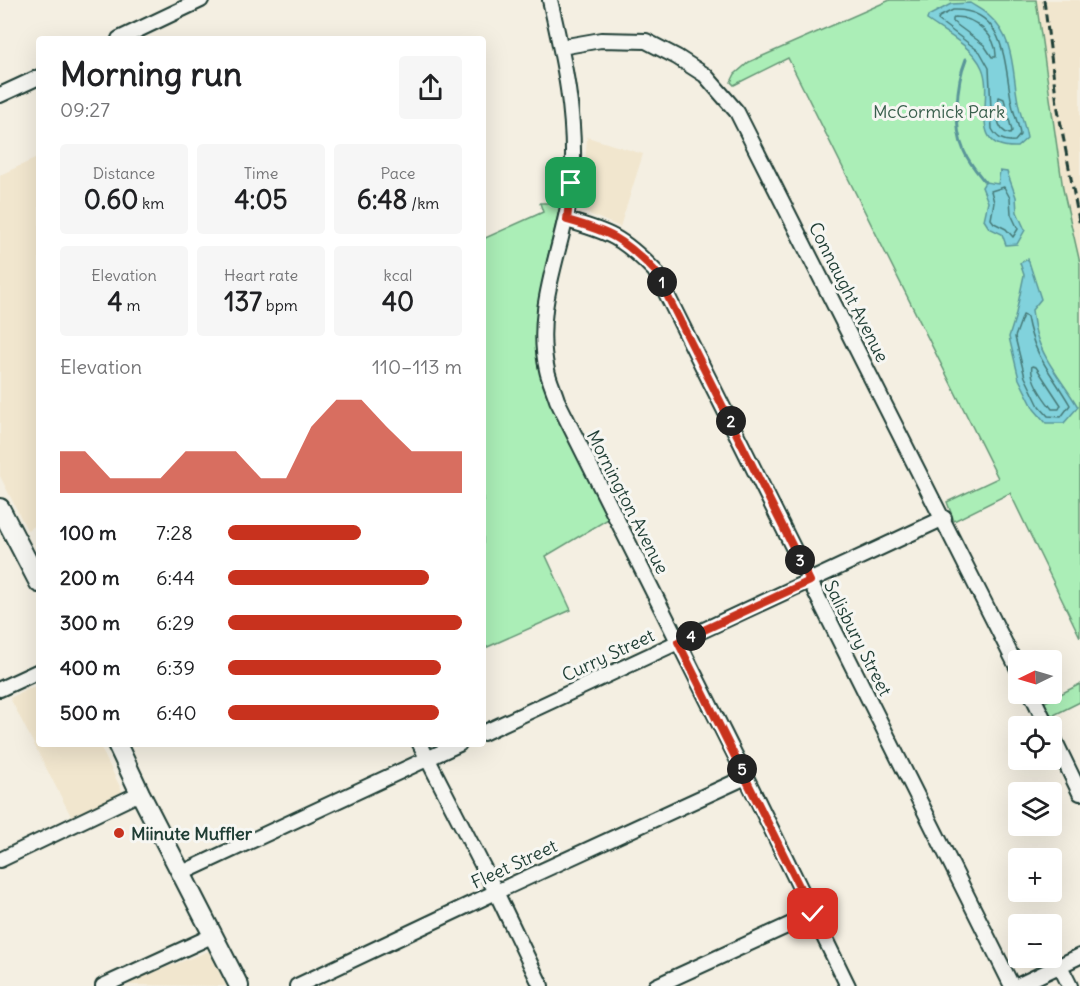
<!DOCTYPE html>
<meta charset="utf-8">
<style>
body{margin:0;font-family:Delius,sans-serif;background:#f6f6f6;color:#202124;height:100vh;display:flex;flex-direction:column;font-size:22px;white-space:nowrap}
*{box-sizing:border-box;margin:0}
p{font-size:20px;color:#757577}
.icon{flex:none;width:33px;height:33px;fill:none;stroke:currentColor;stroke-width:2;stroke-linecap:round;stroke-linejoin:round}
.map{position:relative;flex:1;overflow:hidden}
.side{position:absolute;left:36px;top:36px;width:450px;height:711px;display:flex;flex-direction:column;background:#fff;border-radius:6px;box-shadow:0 6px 24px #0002}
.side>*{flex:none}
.needle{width:39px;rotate:265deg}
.buttons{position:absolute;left:1008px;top:650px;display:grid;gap:12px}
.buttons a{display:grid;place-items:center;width:54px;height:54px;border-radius:6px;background:#fff;box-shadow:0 6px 24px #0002;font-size:30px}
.pin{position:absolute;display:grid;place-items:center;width:51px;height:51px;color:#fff;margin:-26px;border-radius:12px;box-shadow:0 3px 9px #0006}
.km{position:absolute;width:30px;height:30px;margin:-15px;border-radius:50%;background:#222;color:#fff;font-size:16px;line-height:30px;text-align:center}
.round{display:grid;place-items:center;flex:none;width:63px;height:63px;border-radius:6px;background:#f6f6f6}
.headline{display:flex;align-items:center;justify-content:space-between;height:102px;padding:0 24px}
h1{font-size:33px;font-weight:700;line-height:45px}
.metrics{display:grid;grid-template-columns:repeat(3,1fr);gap:9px;height:102px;padding:6px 24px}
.metrics div{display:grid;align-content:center;border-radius:6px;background:#f6f6f6;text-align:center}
.metrics b{font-size:26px;font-weight:700}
.metrics small{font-size:16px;font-weight:400}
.metrics p{font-size:16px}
.chart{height:168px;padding:12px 24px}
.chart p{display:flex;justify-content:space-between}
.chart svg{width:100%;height:108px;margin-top:6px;fill:#c8321e;opacity:.7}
ul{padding:0 24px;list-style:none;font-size:20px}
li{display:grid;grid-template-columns:96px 72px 1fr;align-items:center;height:45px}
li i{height:15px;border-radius:8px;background:#c8321e}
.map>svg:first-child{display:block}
.built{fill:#f1e6ce}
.green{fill:#abeeb7;stroke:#659676;stroke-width:1.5}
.water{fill:#81d2dc;stroke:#5a9699;stroke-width:1.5}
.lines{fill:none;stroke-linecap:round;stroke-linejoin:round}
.shore{stroke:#467977;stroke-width:1.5}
.stream{stroke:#5a9699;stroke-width:3}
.minor-casing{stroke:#1f3d34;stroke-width:18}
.major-casing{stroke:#1f3d34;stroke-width:22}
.minor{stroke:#f6f6f2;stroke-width:14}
.major{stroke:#f6f6f2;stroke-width:18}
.rail{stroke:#1f3d34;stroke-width:3;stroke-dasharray:9 4.5;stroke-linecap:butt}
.route-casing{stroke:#fff;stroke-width:12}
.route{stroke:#c8321e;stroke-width:8}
.poi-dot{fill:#c8321e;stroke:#f6f6f2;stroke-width:2}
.labels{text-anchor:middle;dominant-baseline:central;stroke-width:6;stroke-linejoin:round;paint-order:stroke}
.park-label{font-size:18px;fill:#3b604e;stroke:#f6f6f2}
.street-label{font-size:18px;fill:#1f3d34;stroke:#f6f6f2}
.poi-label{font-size:18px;font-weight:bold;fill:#1f3d34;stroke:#f6f6f2;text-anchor:start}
</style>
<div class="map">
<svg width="1080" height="986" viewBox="0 0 1080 986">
<rect width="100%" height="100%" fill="#f4efe2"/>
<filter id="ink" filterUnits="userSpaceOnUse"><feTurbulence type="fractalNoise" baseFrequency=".0167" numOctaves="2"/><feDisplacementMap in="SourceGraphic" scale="12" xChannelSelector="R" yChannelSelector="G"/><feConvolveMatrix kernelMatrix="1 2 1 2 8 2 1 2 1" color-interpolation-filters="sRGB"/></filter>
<g filter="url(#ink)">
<!-- built -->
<path class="built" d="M 1036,0 L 1080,0 L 1080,263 L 1063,189 Z
M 587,137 L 643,154 L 620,227 L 582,211 Z
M 39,157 L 39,524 L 27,530 L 0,476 L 0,175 Z
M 39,684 L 39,744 L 99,744 L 123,793 L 71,816 L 10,698 Z
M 209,951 L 226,986 L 121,985 Z"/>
<!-- green -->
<path class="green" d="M 890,0 L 1036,0 L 1063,189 L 1080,263 L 1080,637 L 1010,493 L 954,521 L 947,502 L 998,478 L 788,58 L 734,85 L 731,82 L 735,74 L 749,62 Z
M 540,203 L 561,203 C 552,242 538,287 537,328 C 535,395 581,461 610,518 L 546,556 L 571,610 L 483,649 L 483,239 L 543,212 Z
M 1080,684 L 1080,702 L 1048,718 L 1041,704 Z"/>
<!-- water -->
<path class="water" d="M 970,3 C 976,7 984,11 989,16 C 1015,38 1012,72 1018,102 C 1020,114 1025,125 1027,138 L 1017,147 C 965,149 995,97 982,68 C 973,47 946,33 927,20 L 928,16 L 951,4 Z
M 1000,171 L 1007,172 L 1016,197 L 1017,212 L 1025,230 L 1017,244 L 1006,245 L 1002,234 L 989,228 L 984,220 L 988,202 L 982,187 L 985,182 L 998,184 Z
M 1028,259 L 1041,299 L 1032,310 C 1033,317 1034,326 1036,333 C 1043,360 1064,383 1078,407 L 1064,423 L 1046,423 L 1034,409 L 1019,379 L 1009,337 L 1015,318 L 1024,275 L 1020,263 Z"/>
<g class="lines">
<!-- shore -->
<path class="shore" d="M 953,10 C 1007,8 1004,66 1012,104 C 1014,115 1019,124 1020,135 L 1015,141 C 1003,142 997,138 992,129 L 989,68 L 980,52 L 938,20 L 939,17 Z
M 955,17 C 975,17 997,36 996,57 L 992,57 L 984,45 L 953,22 L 953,19 Z
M 999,97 L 1004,99 L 1012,131 L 1010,134 C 995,131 996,110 999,97 Z
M 1004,187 L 1010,198 L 1011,214 L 1018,229 L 1013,237 L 1006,229 L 994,223 L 991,219 L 994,202 L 991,191 Z
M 1023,315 L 1027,317 C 1034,357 1051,372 1070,405 L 1061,417 L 1048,416 L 1039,406 L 1025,377 L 1015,337 Z
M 1032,366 L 1036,367 L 1061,405 L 1059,409 L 1052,409 C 1044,399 1029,379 1032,366 Z"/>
<!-- stream -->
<path class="stream" d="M 966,59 C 956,84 953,127 964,151 C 969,163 977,172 985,182"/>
<!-- minor casing -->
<g class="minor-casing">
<path id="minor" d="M 550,0 C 564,60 577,119 572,181 C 566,244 532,305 547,370 C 549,380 554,390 557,400 L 746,777 L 848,986
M 119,39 L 201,0
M 561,47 L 601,40 L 646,41 L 677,57 L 705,75 L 737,112 L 1018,669
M 0,95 L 39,77
M 566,220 C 610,232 623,238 655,271 L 1012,986
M 0,689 L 39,671
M 1031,693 L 1047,726
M 483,733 L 944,518
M 1052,735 L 1080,793
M 420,744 L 496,892 L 541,986
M 0,860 L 140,793
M 182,873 L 459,744
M 1060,966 L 1070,986
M 103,986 L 214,935
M 297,986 L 496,892 L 746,777
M 656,986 L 813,914
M 1017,986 L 1080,956"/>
</g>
<!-- major casing -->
<g class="major-casing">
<path id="major" d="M 0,508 L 39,583
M 117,744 L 140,793 L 239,986"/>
</g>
<!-- minor -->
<use href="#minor" class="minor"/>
<!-- major -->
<use href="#major" class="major"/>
<!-- rail -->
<path class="rail" d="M 1044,0 L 1057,104 L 1080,226"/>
</g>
</g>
<g class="lines" filter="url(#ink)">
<!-- route casing -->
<g class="route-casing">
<path id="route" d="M 571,183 L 567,220 C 610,232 623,238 655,271 L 810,581 L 678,642 L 813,914"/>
</g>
<!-- route -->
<use href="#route" class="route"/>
</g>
<!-- markers -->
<circle class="poi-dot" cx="119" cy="833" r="6"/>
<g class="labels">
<!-- park labels -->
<g class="park-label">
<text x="939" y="111">McCormick Park</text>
</g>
<!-- street labels -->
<g class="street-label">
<text transform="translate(849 292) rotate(63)">Connaught Avenue</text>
<text transform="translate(628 502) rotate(63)">Mornington Avenue</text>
<text transform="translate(858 638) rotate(63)">Salisbury Street</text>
<text transform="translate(608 655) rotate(-25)">Curry Street</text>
<text transform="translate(514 864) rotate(-25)">Fleet Street</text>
</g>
<!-- poi labels -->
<g class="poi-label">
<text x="131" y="833">Miinute Muffler</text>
</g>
</g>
</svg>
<div class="buttons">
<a><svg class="needle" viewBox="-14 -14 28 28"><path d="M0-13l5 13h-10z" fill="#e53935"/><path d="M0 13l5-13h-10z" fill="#757577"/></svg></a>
<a><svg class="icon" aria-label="locate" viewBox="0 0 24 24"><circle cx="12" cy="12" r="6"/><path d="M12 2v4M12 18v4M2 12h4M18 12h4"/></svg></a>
<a><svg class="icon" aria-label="layers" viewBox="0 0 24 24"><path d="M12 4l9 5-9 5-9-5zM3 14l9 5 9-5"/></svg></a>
<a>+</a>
<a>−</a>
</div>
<div class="pin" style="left:571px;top:183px;background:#1e9e55"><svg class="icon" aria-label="arrive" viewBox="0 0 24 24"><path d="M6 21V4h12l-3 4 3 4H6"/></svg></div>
<div class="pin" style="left:813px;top:914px;background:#d93025"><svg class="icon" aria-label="check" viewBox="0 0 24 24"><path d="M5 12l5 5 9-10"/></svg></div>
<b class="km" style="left:662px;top:282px">1</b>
<b class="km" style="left:731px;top:421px">2</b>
<b class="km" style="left:800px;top:560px">3</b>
<b class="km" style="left:691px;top:636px">4</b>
<b class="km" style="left:742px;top:769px">5</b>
<section class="side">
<div class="headline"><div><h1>Morning run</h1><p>09:27</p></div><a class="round"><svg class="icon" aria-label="share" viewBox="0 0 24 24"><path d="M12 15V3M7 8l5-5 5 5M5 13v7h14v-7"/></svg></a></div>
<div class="metrics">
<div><p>Distance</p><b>0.60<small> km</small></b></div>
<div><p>Time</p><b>4:05</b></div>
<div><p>Pace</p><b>6:48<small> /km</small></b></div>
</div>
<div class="metrics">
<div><p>Elevation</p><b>4<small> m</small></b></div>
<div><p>Heart rate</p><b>137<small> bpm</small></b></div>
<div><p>kcal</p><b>40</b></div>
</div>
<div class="chart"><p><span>Elevation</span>110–113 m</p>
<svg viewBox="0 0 160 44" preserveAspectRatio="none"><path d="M0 44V27L10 27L20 38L30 38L40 38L50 27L60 27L70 27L80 38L90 38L100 17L110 6L120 6L130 17L140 27L150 27L160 27V44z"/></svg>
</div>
<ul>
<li><b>100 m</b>7:28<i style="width:57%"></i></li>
<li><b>200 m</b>6:44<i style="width:86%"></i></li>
<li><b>300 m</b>6:29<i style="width:100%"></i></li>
<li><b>400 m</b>6:39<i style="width:91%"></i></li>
<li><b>500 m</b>6:40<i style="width:90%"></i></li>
</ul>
</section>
</div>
